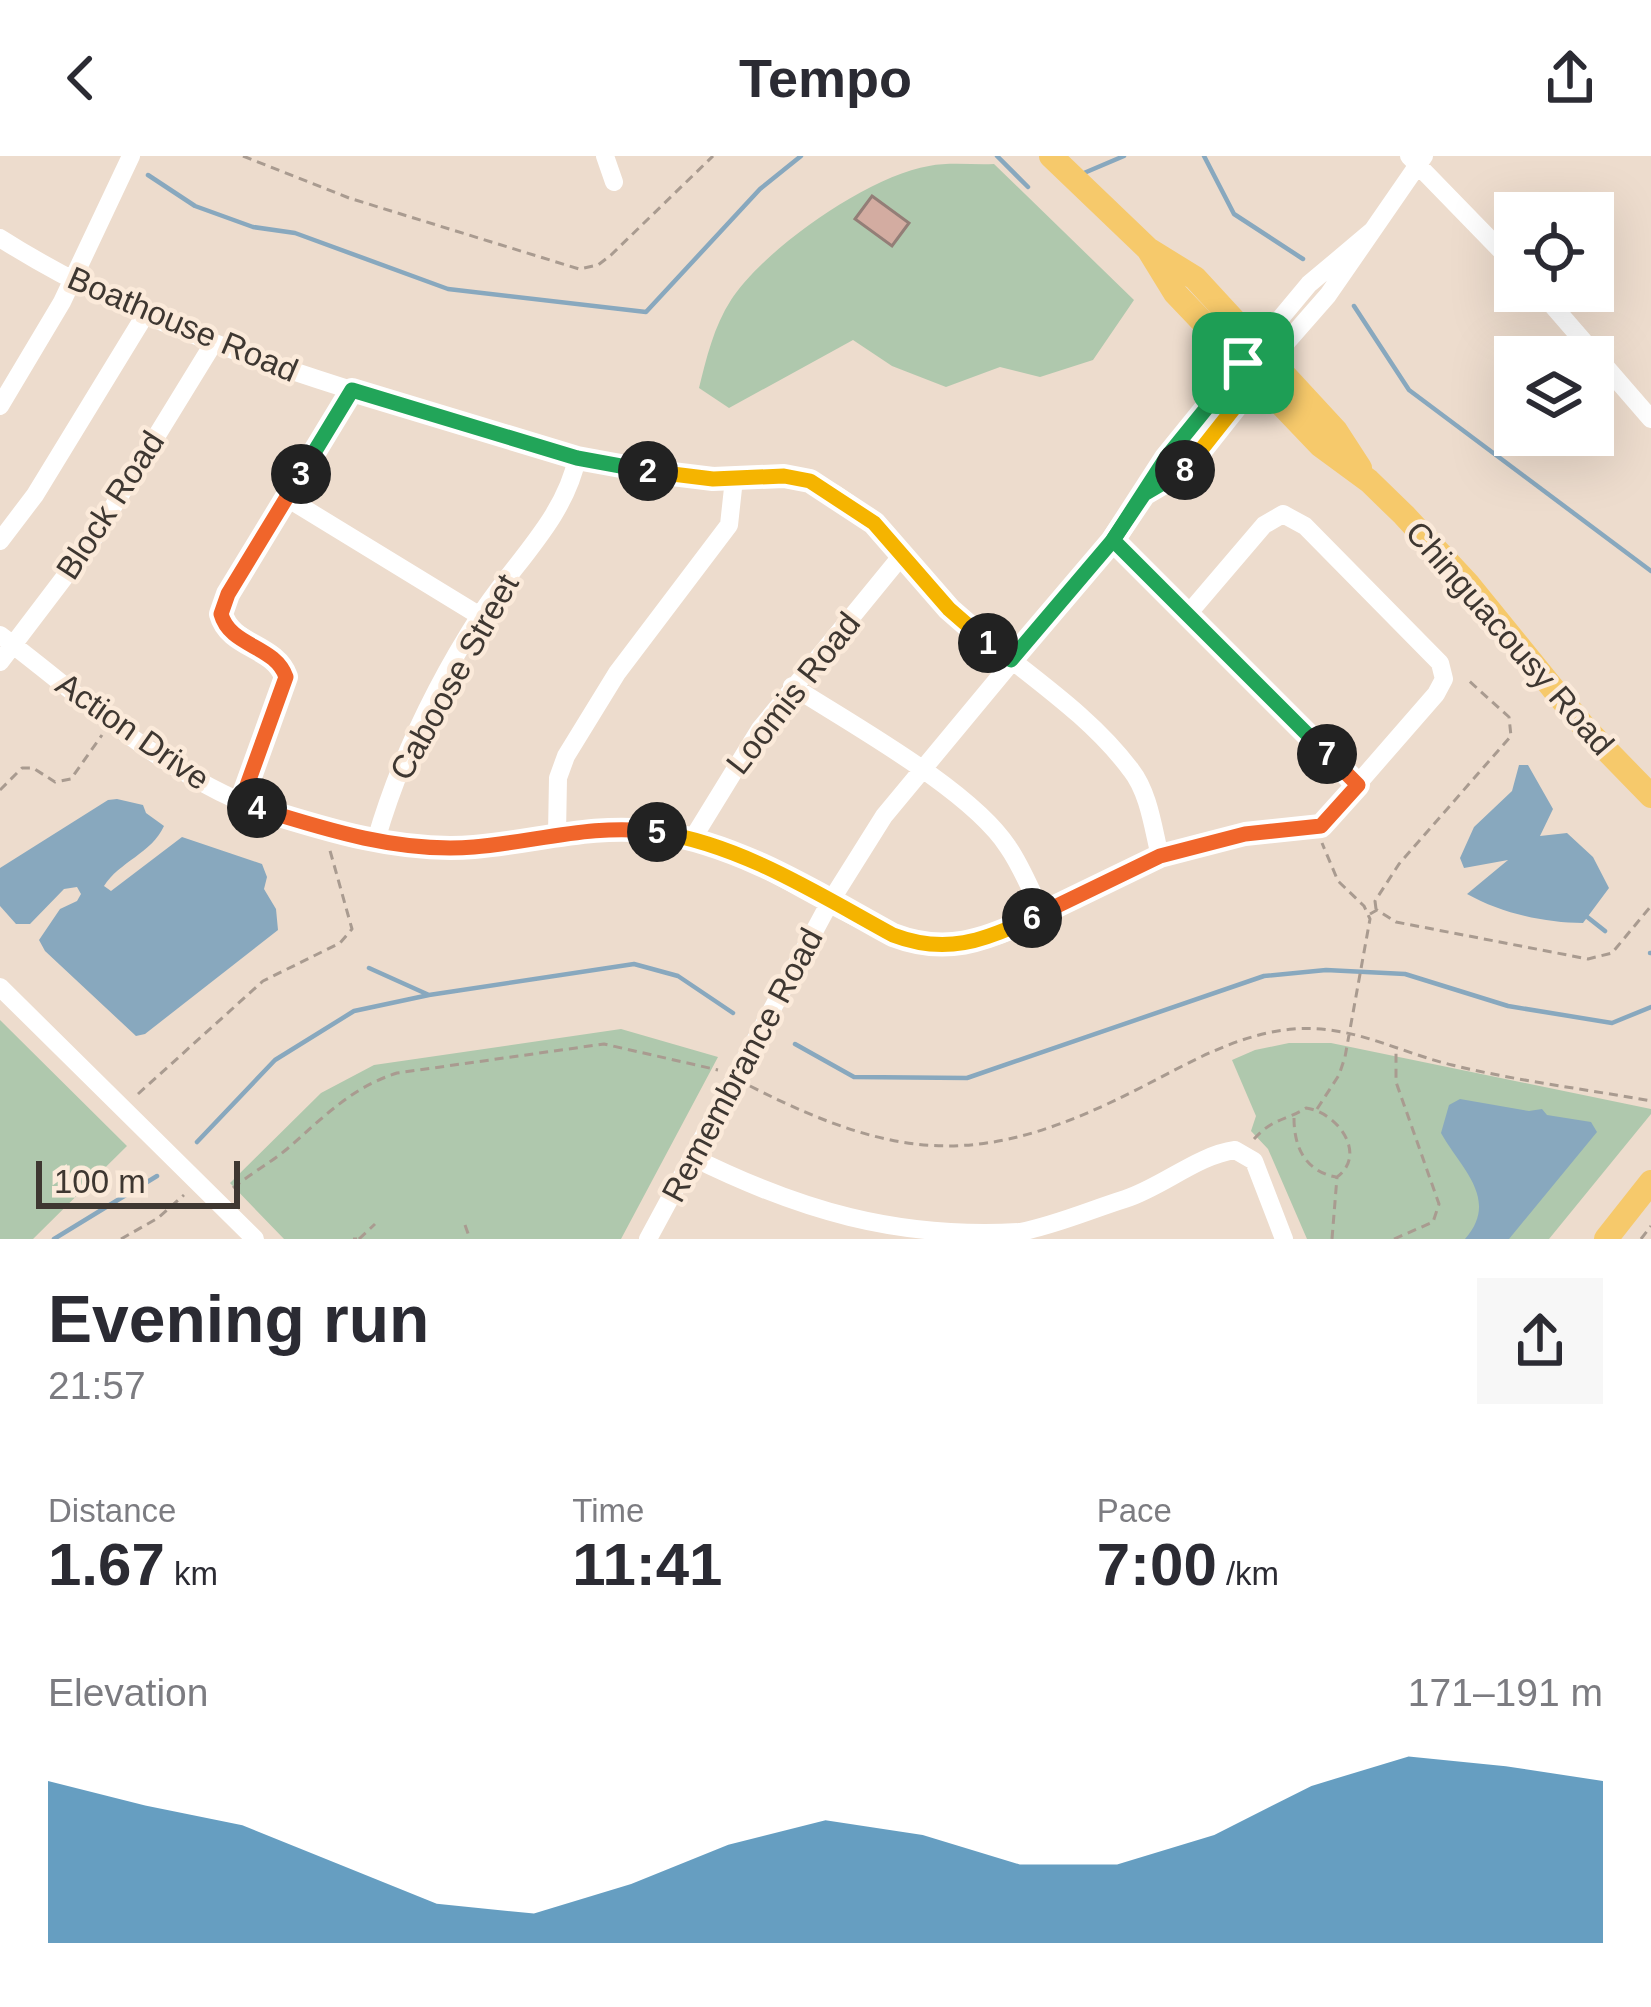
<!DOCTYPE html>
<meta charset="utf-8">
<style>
body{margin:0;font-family:Helvetica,sans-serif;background:#f7f7f7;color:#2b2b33;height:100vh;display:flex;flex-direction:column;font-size:45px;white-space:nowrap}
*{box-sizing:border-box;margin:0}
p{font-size:39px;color:#7c7c81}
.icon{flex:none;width:66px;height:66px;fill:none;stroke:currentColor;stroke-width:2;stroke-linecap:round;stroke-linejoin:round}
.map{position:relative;height:1083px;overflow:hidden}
.details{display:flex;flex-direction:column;background:#fff;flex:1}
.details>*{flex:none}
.fabs{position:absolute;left:1494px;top:36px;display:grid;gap:24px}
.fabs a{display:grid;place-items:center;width:120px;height:120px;border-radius:0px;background:#fff;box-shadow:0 12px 48px #0002;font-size:60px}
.scale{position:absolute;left:36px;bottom:30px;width:204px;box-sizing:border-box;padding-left:12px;border:6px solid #3e3731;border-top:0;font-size:33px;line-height:42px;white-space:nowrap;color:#3e3731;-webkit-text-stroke:9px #fbeada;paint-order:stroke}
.pin{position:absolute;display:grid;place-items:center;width:102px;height:102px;color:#fff;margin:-51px;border-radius:24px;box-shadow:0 6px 18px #0006}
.km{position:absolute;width:60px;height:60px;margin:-30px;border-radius:50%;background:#222;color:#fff;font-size:33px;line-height:60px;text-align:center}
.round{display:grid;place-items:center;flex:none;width:126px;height:126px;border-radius:0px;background:#f7f7f7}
.summary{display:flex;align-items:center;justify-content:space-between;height:204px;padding:0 48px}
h1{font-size:66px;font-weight:700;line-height:90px}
.stats{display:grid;grid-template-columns:repeat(3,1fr);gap:18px;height:204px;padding:12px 48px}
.stats div{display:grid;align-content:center}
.stats b{font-size:60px;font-weight:700}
.stats small{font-size:33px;font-weight:400}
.stats p{font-size:33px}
.chart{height:336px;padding:24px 48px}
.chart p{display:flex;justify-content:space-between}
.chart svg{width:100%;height:216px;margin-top:12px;fill:#2676a8;opacity:.7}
header{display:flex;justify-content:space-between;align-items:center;height:156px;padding:0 48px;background:#fff;font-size:54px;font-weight:700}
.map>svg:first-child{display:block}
.green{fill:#afc8ad}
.water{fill:#88a8be}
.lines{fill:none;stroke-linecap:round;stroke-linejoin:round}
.stream{stroke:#88a8be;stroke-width:4.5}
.building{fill:#d3aca1;stroke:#937e77;stroke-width:3}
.path{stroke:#a99b90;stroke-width:3;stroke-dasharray:9 6;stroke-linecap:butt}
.minor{stroke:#fff;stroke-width:18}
.major{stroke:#f6c96b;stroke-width:24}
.split-1-casing{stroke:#fff;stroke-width:24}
.split-2-casing{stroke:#fff;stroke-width:24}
.split-3-casing{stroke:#fff;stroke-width:24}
.split-4-casing{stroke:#fff;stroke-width:24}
.split-5-casing{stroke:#fff;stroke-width:24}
.split-6-casing{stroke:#fff;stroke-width:24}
.split-7-casing{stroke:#fff;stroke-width:24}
.split-8-casing{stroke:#fff;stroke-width:24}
.split-9-casing{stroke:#fff;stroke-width:24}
.split-1{stroke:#22a559;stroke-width:15}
.split-2{stroke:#f5b400;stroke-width:15}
.split-3{stroke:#22a559;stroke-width:15}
.split-4{stroke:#f0652b;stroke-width:15}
.split-5{stroke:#f0652b;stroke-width:15}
.split-6{stroke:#f5b400;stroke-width:15}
.split-7{stroke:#f0652b;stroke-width:15}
.split-8{stroke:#22a559;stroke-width:15}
.split-9{stroke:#f5b400;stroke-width:15}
.labels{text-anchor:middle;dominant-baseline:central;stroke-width:9;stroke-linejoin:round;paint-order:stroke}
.street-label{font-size:33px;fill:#3e3731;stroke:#fbeada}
</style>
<header><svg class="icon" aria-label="back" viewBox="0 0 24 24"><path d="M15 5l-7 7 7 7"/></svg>Tempo<svg class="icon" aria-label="share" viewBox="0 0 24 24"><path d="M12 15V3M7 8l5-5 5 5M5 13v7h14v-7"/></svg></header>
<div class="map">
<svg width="1651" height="1083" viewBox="0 0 1651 1083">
<rect width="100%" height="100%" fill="#eddccd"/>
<!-- green -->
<path class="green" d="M 994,8 L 1134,144 L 1093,204 L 1040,221 L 1000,211 L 946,231 L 892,210 L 853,184 L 729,252 L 699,232 C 706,203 714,170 731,144 C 764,93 868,20 929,10 C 949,6 973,9 994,8 Z
M 0,864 L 127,990 L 33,1083 L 0,1083 Z
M 621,873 L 718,901 L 621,1083 L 284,1083 L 230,1027 L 321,937 L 374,909 Z
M 1289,887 L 1331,887 L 1651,953 L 1651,958 L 1549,1083 L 1307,1083 L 1268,993 L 1251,975 L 1256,960 L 1232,904 L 1255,894 Z"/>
<!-- water -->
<path class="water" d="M 1519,609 L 1528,609 L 1553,653 L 1540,680 L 1567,677 L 1593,701 L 1609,732 L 1583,767 C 1544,767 1501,757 1467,738 L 1508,704 L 1464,712 L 1460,702 L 1474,671 L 1512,635 Z
M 117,643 L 143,649 L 146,657 L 164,670 C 152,697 119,706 104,730 L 111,735 L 182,681 L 262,708 L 267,721 L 264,733 L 276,753 L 278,774 L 145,878 L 136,880 L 45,795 L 39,784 L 60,753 L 77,745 L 81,738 L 77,731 L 64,733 L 30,768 L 16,768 L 0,750 L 0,712 L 108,644 Z
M 1460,943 L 1529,955 L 1542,953 L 1547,959 L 1591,966 L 1597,976 L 1509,1083 L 1465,1083 C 1500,1043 1461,1013 1441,977 L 1449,949 Z"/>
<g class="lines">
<!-- stream -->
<path class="stream" d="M 997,0 L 1028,31
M 1204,0 L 1234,58 L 1303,103
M 1084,17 L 1124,0
M 148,19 L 195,50 L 253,71 L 295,77 L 448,133 L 646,156 L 760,33 L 801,0
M 1354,150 L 1409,234 L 1651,415
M 1586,760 L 1605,775
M 1650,797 L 1651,797
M 369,812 L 429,839
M 795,888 L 854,921 L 967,922 L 1264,820 L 1326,814 L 1405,818 L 1508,850 L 1612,867 L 1651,851
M 197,986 L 275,904 L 354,855 L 429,839 L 634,808 L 678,820 L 733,857
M 54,1083 L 157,1020"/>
</g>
<!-- building -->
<path class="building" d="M 872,40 L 909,67 L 892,90 L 855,63 Z"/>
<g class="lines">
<!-- path -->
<path class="path" d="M 243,0 L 349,42 L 579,113 L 598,109 L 611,99 L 713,0
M 0,634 L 22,612 L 33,612 L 55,626 L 71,623 L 102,579
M 1376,753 L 1375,745 L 1399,708 L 1511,580 L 1509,561 L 1468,524
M 1370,758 L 1377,754 L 1396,766 L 1588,803 L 1612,797 L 1651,750
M 750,930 C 903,1008 986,1011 1140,932 C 1189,907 1237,878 1293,873 C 1351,868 1398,896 1452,909 C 1517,925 1585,933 1651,945
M 138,938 L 263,825 L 340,787 L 352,773 L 329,691
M 1317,953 L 1339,919 L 1345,901 L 1370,763 L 1364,750 L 1338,725 L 1322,687
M 1294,962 C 1294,991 1305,1015 1336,1021
M 1254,983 C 1273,962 1285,965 1306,952 C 1337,956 1368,998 1337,1021 L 1332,1083
M 233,1032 C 250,1018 270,1007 287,993 C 323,962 350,932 397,917 L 604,888 L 718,914
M 465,1069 L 470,1083
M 121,1083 L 158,1062 L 184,1039
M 353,1083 L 357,1083
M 359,1083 L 375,1068
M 1394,1083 L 1433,1066 L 1439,1048 L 1396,926 L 1396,892
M 1641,1083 L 1651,1070"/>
<!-- minor -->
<path class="minor" d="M 605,0 L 614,26
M 1409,0 L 1515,109
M 0,82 C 160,184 346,232 526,287 C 587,305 650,318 714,323 C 743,325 779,313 805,323 C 872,348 905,411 954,456 C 1011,509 1084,551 1131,614 C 1149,637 1153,672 1160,700
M 1540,135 L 1651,263
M 0,250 L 62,146 L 131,0
M 1147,336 L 1186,314 L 1271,204 L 1328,139 L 1424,0
M 287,342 L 480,460
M 1113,384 L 1358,630
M 0,385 L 35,339 L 145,159
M 0,479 C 77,537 150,606 239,645 C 267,657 297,663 326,671 C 367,683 408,692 451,692 C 534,691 611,661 695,683 C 771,703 883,796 953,790 C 1019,785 1097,724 1161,700 C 1194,687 1231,679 1267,675 C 1285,673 1304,675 1321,670 L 1436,538 L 1444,523 L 1440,507 L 1305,370 L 1283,358 L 1264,369 L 1188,458
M 0,506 L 92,385 L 213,188
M 792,530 C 851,568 971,634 1008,691 C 1022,711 1031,735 1042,757
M 241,646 L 285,521 L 276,504 L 224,468 L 223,448 L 352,234
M 557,678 L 558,622 L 566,600 L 617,517 L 729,369 L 734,323
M 693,682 L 760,573 L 903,398
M 376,684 C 399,605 436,528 481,458 C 514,407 565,362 577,302
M 0,831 L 255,1083
M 692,1001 C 799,1054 896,1083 1020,1076 C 1056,1069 1090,1054 1125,1043 C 1162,1031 1198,999 1235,994 L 1254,1005 L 1284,1083
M 648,1083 L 830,746 L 884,660 L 1113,384 L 1166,302 L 1243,207 L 1309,128 L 1372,75"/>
<!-- major -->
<path class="major" d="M 1051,0 L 1148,93 L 1195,122 L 1336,275 L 1360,312
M 1148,93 L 1175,137 L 1320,289 L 1369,325 L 1404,359 L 1469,429 L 1585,572 L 1651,640
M 1606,1083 L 1651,1026"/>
</g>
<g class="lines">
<!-- split-1 casing -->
<g class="split-1-casing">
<path id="split-1" d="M 988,487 L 1011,504 L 1113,384 L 1166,302 L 1243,207"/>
</g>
<!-- split-2 casing -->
<g class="split-2-casing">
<path id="split-2" d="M 648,315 L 713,323 L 784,320 L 810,325 L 874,367 L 949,453 L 988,487"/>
</g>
<!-- split-3 casing -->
<g class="split-3-casing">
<path id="split-3" d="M 301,318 L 352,234 L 577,302 L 648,315"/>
</g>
<!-- split-4 casing -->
<g class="split-4-casing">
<path id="split-4" d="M 257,652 L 241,646 L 286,521 C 275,489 230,491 221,458 L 228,438 L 301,318"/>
</g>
<!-- split-5 casing -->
<g class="split-5-casing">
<path id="split-5" d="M 257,652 C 327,674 400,697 474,691 C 535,686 594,667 657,676"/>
</g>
<!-- split-6 casing -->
<g class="split-6-casing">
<path id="split-6" d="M 657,676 C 742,689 818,738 893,779 C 945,799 984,785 1032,762"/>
</g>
<!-- split-7 casing -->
<g class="split-7-casing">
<path id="split-7" d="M 1032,762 L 1160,700 L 1245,678 L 1321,670 L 1358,629 L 1327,598"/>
</g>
<!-- split-8 casing -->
<g class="split-8-casing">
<path id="split-8" d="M 1185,314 L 1144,338 L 1113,384 L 1327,598"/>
</g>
<!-- split-9 casing -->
<g class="split-9-casing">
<path id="split-9" d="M 1185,314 L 1257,223 L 1243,207"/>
</g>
<!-- split-1 -->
<use href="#split-1" class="split-1"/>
<!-- split-2 -->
<use href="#split-2" class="split-2"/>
<!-- split-3 -->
<use href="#split-3" class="split-3"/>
<!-- split-4 -->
<use href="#split-4" class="split-4"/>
<!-- split-5 -->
<use href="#split-5" class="split-5"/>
<!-- split-6 -->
<use href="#split-6" class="split-6"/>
<!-- split-7 -->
<use href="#split-7" class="split-7"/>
<!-- split-8 -->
<use href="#split-8" class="split-8"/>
<!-- split-9 -->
<use href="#split-9" class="split-9"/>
</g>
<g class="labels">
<!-- street labels -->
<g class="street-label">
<text transform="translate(183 168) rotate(23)">Boathouse Road</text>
<text transform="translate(110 349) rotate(-57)">Block Road</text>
<text transform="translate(1510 482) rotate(49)">Chinguacousy Road</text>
<text transform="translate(454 521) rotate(-61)">Caboose Street</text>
<text transform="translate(793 537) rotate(-52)">Loomis Road</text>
<text transform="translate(133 575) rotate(35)">Action Drive</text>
<text transform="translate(742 909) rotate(-62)">Remembrance Road</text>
</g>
</g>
</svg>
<div class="fabs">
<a><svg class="icon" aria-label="locate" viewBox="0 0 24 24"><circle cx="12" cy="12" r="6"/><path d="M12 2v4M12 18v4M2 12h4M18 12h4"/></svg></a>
<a><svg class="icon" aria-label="layers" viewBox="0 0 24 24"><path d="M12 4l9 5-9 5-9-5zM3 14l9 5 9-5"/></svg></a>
</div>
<div class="scale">100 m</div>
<div class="pin" style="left:1243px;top:207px;background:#1e9e55"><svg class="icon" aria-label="arrive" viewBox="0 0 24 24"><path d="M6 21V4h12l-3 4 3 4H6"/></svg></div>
<b class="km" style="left:988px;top:487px">1</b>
<b class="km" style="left:648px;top:315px">2</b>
<b class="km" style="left:301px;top:318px">3</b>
<b class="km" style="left:257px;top:652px">4</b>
<b class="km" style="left:657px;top:676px">5</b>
<b class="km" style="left:1032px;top:762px">6</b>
<b class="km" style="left:1327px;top:598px">7</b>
<b class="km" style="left:1185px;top:314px">8</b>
</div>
<section class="details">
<div class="summary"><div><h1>Evening run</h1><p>21:57</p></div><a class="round"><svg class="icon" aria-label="share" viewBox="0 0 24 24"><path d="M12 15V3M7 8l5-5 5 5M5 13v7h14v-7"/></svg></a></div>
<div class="stats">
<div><p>Distance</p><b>1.67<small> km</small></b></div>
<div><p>Time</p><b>11:41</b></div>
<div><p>Pace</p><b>7:00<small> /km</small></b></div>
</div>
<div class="chart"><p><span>Elevation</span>171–191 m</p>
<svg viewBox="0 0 160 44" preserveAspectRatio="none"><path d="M0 44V11L10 16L20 20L30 28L40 36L50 38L60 32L70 24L80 19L90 22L100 28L110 28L120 22L130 12L140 6L150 8L160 11V44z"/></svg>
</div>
</section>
